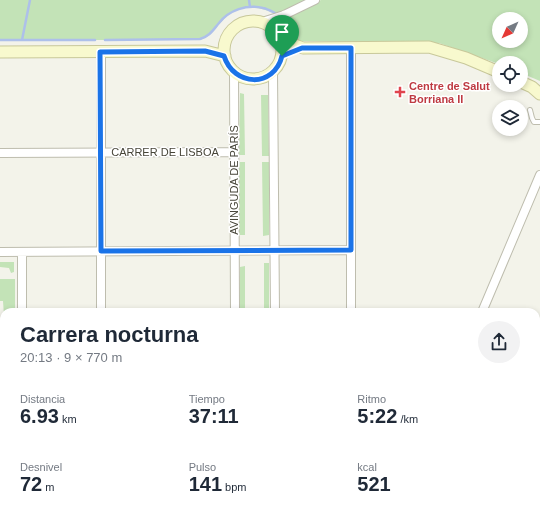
<!DOCTYPE html>
<html lang="es">
<meta charset="utf-8">
<style>
body{margin:0;font-family:Helvetica,sans-serif;background:#f2f2f3;color:#1f2937;height:100vh;display:flex;flex-direction:column;font-size:15px;white-space:nowrap}
*{box-sizing:border-box;margin:0}
p{font-size:13px;color:#747a83}
.icon{flex:none;width:22px;height:22px;fill:none;stroke:currentColor;stroke-width:2;stroke-linecap:round;stroke-linejoin:round}
.map{position:relative;flex:1;overflow:hidden}
.side{position:absolute;left:0px;top:308px;width:540px;height:212px;display:flex;flex-direction:column;background:#fff;border-radius:12px 12px 0 0;box-shadow:0 2px 6px #0003}
.side>*{flex:none}
.needle{width:26px;rotate:225deg}
.controls{position:absolute;left:492px;top:12px;display:grid;gap:8px}
.controls a{display:grid;place-items:center;width:36px;height:36px;border-radius:50%;background:#fff;box-shadow:0 2px 6px #0003;font-size:20px}
.pin{position:absolute;display:grid;place-items:center;width:34px;height:34px;color:#fff;margin:-41px -17px;border-radius:50% 50% 50% 0;rotate:-45deg;box-shadow:0 0 4px #0007}
.pin .icon{rotate:45deg}
.round{display:grid;place-items:center;flex:none;width:42px;height:42px;border-radius:21px;background:#f2f2f3}
.overview{display:flex;align-items:center;justify-content:space-between;height:68px;padding:0 20px}
h1{font-size:22px;font-weight:700;line-height:30px}
.metrics{display:grid;grid-template-columns:repeat(3,1fr);gap:6px;height:68px;padding:4px 20px}
.metrics div{display:grid;align-content:center}
.metrics b{font-size:20px;font-weight:700}
.metrics small{font-size:11px;font-weight:400}
.metrics p{font-size:11px}
.map>svg:first-child{display:block}
.green{fill:#c3e3b7;fill-rule:evenodd}
.lines{fill:none;stroke-linecap:round;stroke-linejoin:round}
.stream{stroke:#adc0ea;stroke-width:2.5}
.lane-casing{stroke:#bebdae;stroke-width:6}
.street-casing{stroke:#bebdae;stroke-width:10}
.secondary-casing{stroke:#c8c89a;stroke-width:13}
.lane{stroke:#fff;stroke-width:4}
.street{stroke:#fff;stroke-width:8}
.secondary{stroke:#f8f9ce;stroke-width:11}
.route-casing{stroke:#fff;stroke-width:8}
.route{stroke:#1a73e8;stroke-width:5}
.health-dot{fill:#e0444e;stroke:#fff;stroke-width:1.5}
.labels{text-anchor:middle;dominant-baseline:central;stroke-width:3;stroke-linejoin:round;paint-order:stroke}
.health-label{font-size:11px;font-weight:bold;fill:#be3a42;stroke:#fff;text-anchor:start}
.street-label{font-size:11px;fill:#474539;stroke:#fff}
</style>
<div class="map">
<svg width="540" height="520" viewBox="0 0 540 520">
<rect width="100%" height="100%" fill="#f3f3ea"/>
<!-- green -->
<path class="green" d="M 0,0 L 308,0 L 277,14 C 258,6 239,3 223,20 C 215,28 212,36 200,40 L 0,40 Z
M 321,0 L 540,0 L 540,81 L 521,73 L 521,63 L 499,63 L 499,64 L 439,43 L 296,41 L 290,37 L 284,26 C 287,14 310,5 321,0 ZM 499,19 L 521,19 L 521,41 L 499,41 Z
M 240,93 L 244,94 L 245,155 L 239,155 Z
M 261,95 L 268,95 L 269,156 L 262,156 Z
M 238,162 L 245,162 L 245,235 L 239,235 Z
M 262,162 L 269,162 L 269,235 L 263,236 Z
M 0,262 L 14,262 L 14,272 L 11,273 L 9,268 L 0,267 Z
M 264,263 L 269,263 L 269,312 L 264,312 Z
M 245,266 L 245,312 L 239,312 L 240,267 Z
M 0,279 L 15,279 L 15,312 L 4,312 L 4,316 L 3,301 L 0,301 Z
M 0,329 L 4,329 L 4,395 L 0,395 Z"/>
<g class="lines">
<!-- stream -->
<path class="stream" d="M 249,0 L 250,7
M 0,40 L 95,40
M 22,40 L 30,0
M 105,40 L 200,39 C 210,36 213,30 219,23 C 229,10 247,4 263,8 C 268,9 273,12 277,14
M 536,509 L 540,510"/>
<!-- lane casing -->
<g class="lane-casing">
<path id="lane" d="M 530,110 L 532,118 L 534,122 L 540,122"/>
</g>
<!-- street casing -->
<g class="street-casing">
<path id="street" d="M 262,22 L 284,15 L 315,0
M 275,31 L 284,15
M 351,47 L 351,312
M 101,51 L 101,312
M 234,72 L 235,312
M 273,72 L 275,312
M 0,153 L 234,152
M 0,252 L 351,250
M 22,312 L 22,252
M 482,312 L 540,175
M 0,429 L 4,429
M 0,506 L 4,506
M 22,516 L 22,520
M 235,516 L 235,520
M 276,516 L 276,520
M 394,520 L 396,516"/>
</g>
<!-- secondary casing -->
<g class="secondary-casing">
<path id="secondary" d="M224 50a29 29 0 1 1 58 0a29 29 0 1 1-58 0Z
M 281,40 L 303,48 L 429,47 L 466,58 L 499,72
M 0,52 L 205,51 L 225,56
M 521,82 L 532,87 L 540,94
M 536,381 L 540,371
M 477,520 L 478,516"/>
</g>
<!-- lane -->
<use href="#lane" class="lane"/>
<!-- street -->
<use href="#street" class="street"/>
<!-- secondary -->
<use href="#secondary" class="secondary"/>
</g>
<g class="lines">
<!-- route casing -->
<g class="route-casing">
<path id="route" d="M 302,48 L 351,48 L 351,250 L 101,251 L 100,52 L 205,51 L 224,56 C 234,87 274,88 282,56 Z"/>
</g>
<!-- route -->
<use href="#route" class="route"/>
</g>
<!-- markers -->
<path class="health-dot" d="M398 86h4v4h4v4h-4v4h-4v-4h-4v-4h4z"/>
<g class="labels">
<!-- health labels -->
<g class="health-label">
<text x="409" y="86">Centre de Salut<tspan x="409" dy="13">Borriana II</tspan></text>
</g>
<!-- street labels -->
<g class="street-label">
<text x="165" y="152">CARRER DE LISBOA</text>
<text transform="translate(234 180) rotate(-90)">AVINGUDA DE PARÍS</text>
</g>
</g>
</svg>
<div class="controls">
<a><svg class="needle" viewBox="-14 -14 28 28"><path d="M0-13l5 13h-10z" fill="#e53935"/><path d="M0 13l5-13h-10z" fill="#747a83"/></svg></a>
<a><svg class="icon" aria-label="locate" viewBox="0 0 24 24"><circle cx="12" cy="12" r="6"/><path d="M12 2v4M12 18v4M2 12h4M18 12h4"/></svg></a>
<a><svg class="icon" aria-label="layers" viewBox="0 0 24 24"><path d="M12 4l9 5-9 5-9-5zM3 14l9 5 9-5"/></svg></a>
</div>
<div class="pin" style="left:282px;top:56px;background:#1e9e55"><svg class="icon" aria-label="arrive" viewBox="0 0 24 24"><path d="M6 21V4h12l-3 4 3 4H6"/></svg></div>
<section class="side">
<div class="overview"><div><h1>Carrera nocturna</h1><p>20:13 · 9 × 770 m</p></div><a class="round"><svg class="icon" aria-label="share" viewBox="0 0 24 24"><path d="M12 15V3M7 8l5-5 5 5M5 13v7h14v-7"/></svg></a></div>
<div class="metrics">
<div><p>Distancia</p><b>6.93<small> km</small></b></div>
<div><p>Tiempo</p><b>37:11</b></div>
<div><p>Ritmo</p><b>5:22<small> /km</small></b></div>
</div>
<div class="metrics">
<div><p>Desnivel</p><b>72<small> m</small></b></div>
<div><p>Pulso</p><b>141<small> bpm</small></b></div>
<div><p>kcal</p><b>521</b></div>
</div>
</section>
</div>
